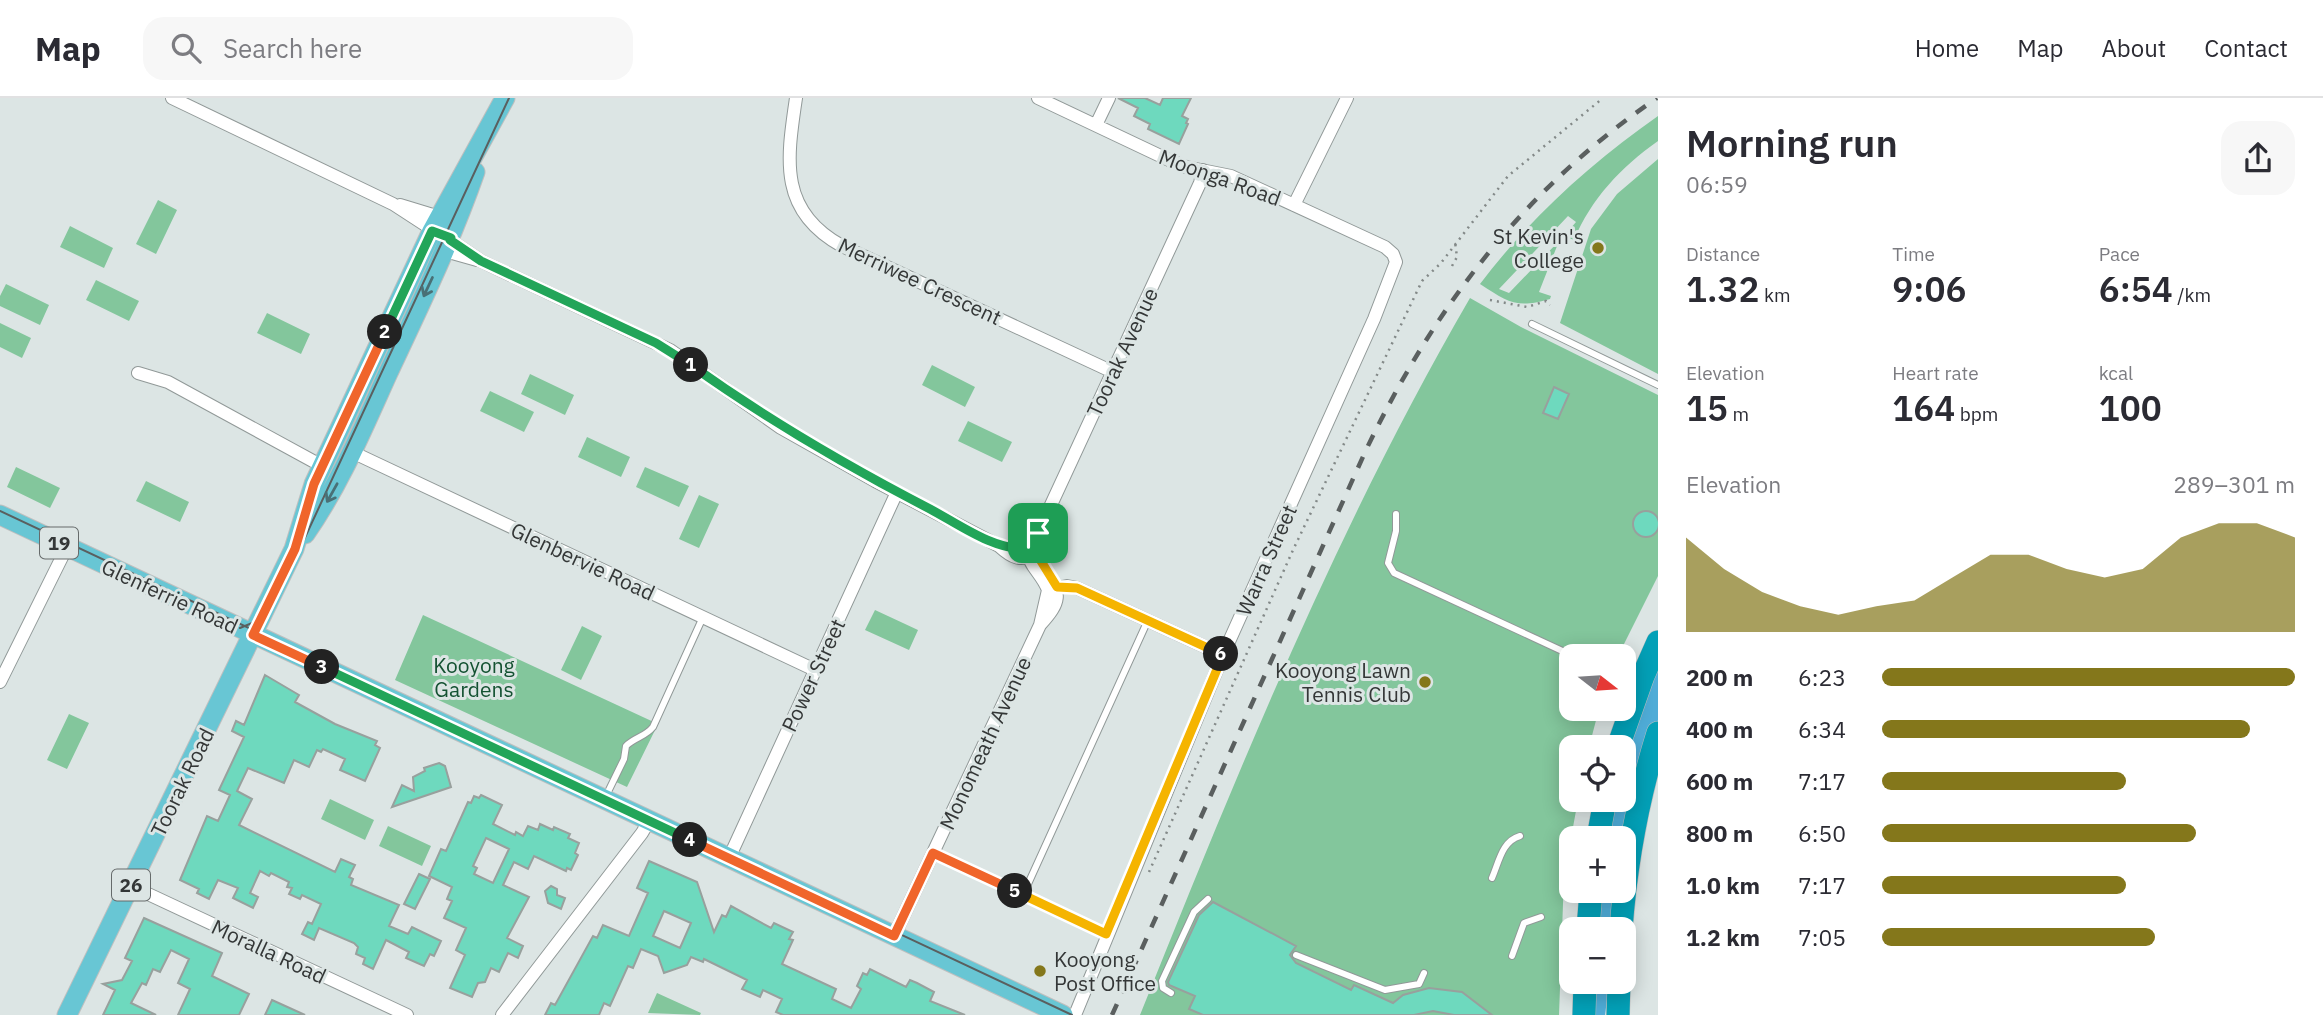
<!DOCTYPE html>
<meta charset="utf-8">
<style>
body{margin:0;font-family:"IBM Plex Sans",sans-serif;background:#f7f7f7;color:#2b2b33;height:100vh;display:flex;flex-direction:column;font-size:26px;white-space:nowrap}
*{box-sizing:border-box;margin:0}
p{font-size:23px;color:#7c7c81}
.icon{flex:none;width:38px;height:38px;fill:none;stroke:currentColor;stroke-width:2;stroke-linecap:round;stroke-linejoin:round}
.map{position:relative;flex:1;overflow:hidden}
.drawer{display:flex;flex-direction:column;background:#fff;width:665px}
.drawer>*{flex:none}
.needle{width:46px;rotate:107deg}
.tools{position:absolute;left:1559px;top:546px;display:grid;gap:14px}
.tools a{display:grid;place-items:center;width:77px;height:77px;border-radius:14px;background:#fff;box-shadow:0 4px 18px #0003;font-size:35px}
.pin{position:absolute;display:grid;place-items:center;width:60px;height:60px;color:#fff;margin:-30px;border-radius:14px;box-shadow:0 4px 10px #0006}
.km{position:absolute;width:35px;height:35px;margin:-18px;border-radius:50%;background:#222;color:#fff;font-size:19px;line-height:35px;text-align:center}
.round{display:grid;place-items:center;flex:none;width:74px;height:74px;border-radius:21px;background:#f7f7f7}
.overview{display:flex;align-items:center;justify-content:space-between;height:119px;padding:0 28px}
h1{font-size:38px;font-weight:600;line-height:52px}
.metrics{display:grid;grid-template-columns:repeat(3,1fr);gap:10px;height:119px;padding:7px 28px}
.metrics div{display:grid;align-content:center}
.metrics b{font-size:35px;font-weight:600}
.metrics small{font-size:19px;font-weight:400}
.metrics p{font-size:19px}
.chart{height:196px;padding:14px 28px}
.chart p{display:flex;justify-content:space-between}
.chart svg{width:100%;height:126px;margin-top:7px;fill:#84771b;opacity:.7}
ul{padding:0 28px;list-style:none;font-size:23px}
li{display:grid;grid-template-columns:112px 84px 1fr;align-items:center;height:52px}
li i{height:18px;border-radius:9px;background:#84771b}
header{display:flex;align-items:center;gap:42px;box-sizing:border-box;height:98px;padding:0 35px;background:#fff;border-bottom:2px solid #e1e1e2}
header strong{font-size:33px}
nav{display:flex;gap:38px;margin-inline-start:auto;font-size:24px}
.search{width:490px;height:63px;background:#f7f7f7;display:flex;align-items:center;gap:18px;box-sizing:border-box;padding:0 24px;border-radius:21px;color:#7c7c81;font-size:26px}
main{display:flex;flex:1;min-height:0}
.map>svg:first-child{display:block}
.green{fill:#83c69c}
.lines{fill:none;stroke-linecap:round;stroke-linejoin:round}
.river{stroke:#4facd7;stroke-width:24}
.building{fill:#6ed9be;stroke:#98a09d;stroke-width:2;fill-rule:evenodd}
.lane-casing{stroke:#919998;stroke-width:8}
.street-casing{stroke:#919998;stroke-width:14}
.primary-casing{stroke:#bebfbf;stroke-width:21}
.highway-casing{stroke:#bebfbf;stroke-width:24}
.path{stroke:#838988;stroke-width:2.5;stroke-dasharray:2 5;stroke-linecap:butt}
.lane{stroke:#fff;stroke-width:6}
.street{stroke:#fff;stroke-width:12}
.primary{stroke:#68c6d4;stroke-width:19}
.highway{stroke:#03a0b7;stroke-width:23}
.tram{stroke:#5a5f5f;stroke-width:2}
.rail{stroke:#5a5f5f;stroke-width:4.5;stroke-dasharray:12 12;stroke-linecap:butt}
.oneway{stroke:#497076}
.split-1-casing{stroke:#fff;stroke-width:14}
.split-2-casing{stroke:#fff;stroke-width:14}
.split-3-casing{stroke:#fff;stroke-width:14}
.split-4-casing{stroke:#fff;stroke-width:14}
.split-5-casing{stroke:#fff;stroke-width:14}
.split-6-casing{stroke:#fff;stroke-width:14}
.split-7-casing{stroke:#fff;stroke-width:14}
.split-1{stroke:#22a559;stroke-width:9}
.split-2{stroke:#22a559;stroke-width:9}
.split-3{stroke:#f0652b;stroke-width:9}
.split-4{stroke:#22a559;stroke-width:9}
.split-5{stroke:#f0652b;stroke-width:9}
.split-6{stroke:#f5b400;stroke-width:9}
.split-7{stroke:#f5b400;stroke-width:9}
.poi-dot{fill:#84771b;stroke:#dce5e4;stroke-width:2.5}
.labels{text-anchor:middle;dominant-baseline:central;stroke-width:6;stroke-linejoin:round;paint-order:stroke}
.shield{fill:#dce5e4;stroke:#666b6b;stroke-width:2}
.shield-label{font-size:19px;font-weight:bold;fill:#343737}
.street-label{font-size:21px;fill:#343737;stroke:#dce5e4}
.poi-label{font-size:21px;fill:#343737;stroke:#dce5e4;text-anchor:end}
.park-label{font-size:21px;fill:#145232;stroke:#dce5e4}
</style>
<header>
<strong>Map</strong>
<div class="search"><svg class="icon" aria-label="search" viewBox="0 0 24 24"><circle cx="10" cy="10" r="6"/><path d="M15 15l6 6"/></svg>Search here</div>
<nav><a>Home</a><a>Map</a><a>About</a><a>Contact</a></nav>
</header>
<main>
<div class="map">
<svg width="1658" height="917" viewBox="0 0 1658 917">
<rect width="100%" height="100%" fill="#dce5e4"/>
<!-- green -->
<path class="green" d="M 1658,18 L 1658,43 C 1621,69 1591,101 1574,142 L 1564,138 L 1576,124 L 1568,118 L 1499,191 L 1509,195 L 1559,143 L 1539,194 L 1551,198 L 1550,201 C 1516,211 1508,204 1480,186 C 1530,120 1591,65 1658,18 Z
M 1658,61 L 1658,276 L 1560,225 L 1591,131 L 1617,96 Z
M 158,102 L 177,112 L 156,156 L 136,146 Z
M 70,128 L 113,150 L 104,170 L 60,149 Z
M 96,182 L 139,203 L 129,223 L 86,202 Z
M 6,186 L 49,207 L 40,227 L 0,208 L 0,198 Z
M 1470,200 L 1521,229 L 1658,297 L 1658,478 L 1618,558 L 1572,558 L 1572,611 L 1599,611 L 1589,649 L 1572,649 L 1572,702 L 1578,702 L 1564,778 L 1559,917 L 1140,917 C 1238,673 1338,427 1470,200 Z
M 267,215 L 310,236 L 301,256 L 257,235 Z
M 0,225 L 31,240 L 22,260 L 0,249 Z
M 932,267 L 975,289 L 965,309 L 922,287 Z
M 530,276 L 574,297 L 565,317 L 521,296 Z
M 490,293 L 534,314 L 524,334 L 480,313 Z
M 968,323 L 1012,344 L 1002,364 L 958,343 Z
M 587,339 L 630,359 L 621,379 L 578,359 Z
M 16,369 L 60,390 L 50,410 L 7,389 Z
M 645,369 L 689,388 L 679,409 L 636,389 Z
M 146,383 L 189,404 L 180,424 L 136,403 Z
M 699,397 L 719,406 L 699,450 L 679,441 Z
M 875,512 L 918,532 L 909,552 L 865,532 Z
M 423,517 L 658,626 L 627,689 L 395,582 Z
M 582,528 L 602,538 L 581,582 L 561,572 Z
M 69,616 L 89,625 L 67,671 L 47,662 Z
M 330,701 L 374,722 L 365,742 L 321,721 Z
M 388,728 L 431,748 L 422,768 L 379,748 Z
M 657,895 L 701,915 L 700,917 L 648,915 Z"/>
<g class="lines">
<!-- river -->
<path class="river" d="M 1624,692 L 1658,581
M 1613,740 L 1621,702
M 1603,831 L 1607,793
M 1593,917 L 1597,884"/>
</g>
<!-- building -->
<path class="building" d="M 1118,0 L 1145,0 L 1160,7 L 1163,0 L 1191,0 L 1182,18 L 1188,21 L 1186,25 L 1188,26 L 1179,46 L 1148,31 L 1150,26 L 1134,18 L 1138,10 Z
M 1554,289 L 1569,296 L 1558,321 L 1543,315 Z
M1633 426a13 13 0 1 1 26 0a13 13 0 1 1-26 0Z
M 265,577 L 299,597 L 295,604 L 335,626 L 377,643 L 375,647 L 380,650 L 365,683 L 340,672 L 345,661 L 323,651 L 321,654 L 317,652 L 309,669 L 294,662 L 284,685 L 248,670 L 237,693 L 252,701 L 239,727 L 335,774 L 341,761 L 355,767 L 349,779 L 353,781 L 351,787 L 399,807 L 389,828 L 408,836 L 412,829 L 441,843 L 434,858 L 430,856 L 424,868 L 406,860 L 409,854 L 386,842 L 373,871 L 363,866 L 365,860 L 356,856 L 358,849 L 354,845 L 319,830 L 314,842 L 302,836 L 308,824 L 312,826 L 321,806 L 302,797 L 300,801 L 289,796 L 292,790 L 287,789 L 289,784 L 271,775 L 269,778 L 260,773 L 250,795 L 258,799 L 253,810 L 233,800 L 238,790 L 218,782 L 209,801 L 197,795 L 199,791 L 180,782 L 207,718 L 218,723 L 230,697 L 219,692 L 244,639 L 232,633 L 236,623 L 244,627 Z
M 439,665 L 445,668 L 451,689 L 392,709 L 402,687 L 414,693 L 413,679 L 425,673 L 424,670 Z
M 481,697 L 502,707 L 493,726 L 515,737 L 516,734 L 523,738 L 528,728 L 538,732 L 540,726 L 553,732 L 554,729 L 570,736 L 568,740 L 579,745 L 575,755 L 578,757 L 571,772 L 567,770 L 566,773 L 534,758 L 528,771 L 514,764 L 503,787 L 529,799 L 507,840 L 523,848 L 518,860 L 508,855 L 499,874 L 491,870 L 485,884 L 478,885 L 472,899 L 450,890 L 465,857 L 456,852 L 466,830 L 444,820 L 452,803 L 447,801 L 452,789 L 429,778 L 441,751 L 446,753 L 468,704 L 471,705 L 474,698 L 479,700 ZM 486,740 L 509,751 L 493,785 L 474,776 L 477,770 L 473,768 Z
M 649,763 L 697,784 L 714,834 L 722,817 L 726,819 L 731,808 L 771,830 L 774,825 L 793,834 L 789,841 L 793,842 L 782,866 L 836,891 L 832,901 L 851,910 L 861,891 L 857,888 L 863,875 L 867,877 L 870,871 L 906,889 L 910,882 L 917,885 L 934,894 L 930,903 L 965,917 L 783,917 L 776,914 L 782,901 L 763,892 L 760,899 L 742,891 L 747,882 L 704,861 L 703,864 L 691,859 L 687,867 L 664,875 L 658,858 L 641,851 L 633,870 L 628,868 L 610,908 L 604,905 L 599,917 L 545,917 L 551,905 L 555,907 L 593,838 L 597,840 L 603,827 L 629,838 L 648,795 L 637,790 ZM 664,813 L 691,825 L 680,850 L 653,838 Z
M 419,776 L 430,781 L 415,811 L 404,806 Z
M 551,788 L 557,791 L 557,797 L 565,800 L 561,811 L 548,805 L 545,793 Z
M 1213,804 L 1296,848 L 1290,857 L 1296,865 L 1351,892 L 1354,887 L 1393,905 L 1403,897 L 1429,890 L 1462,894 L 1492,917 L 1454,917 L 1433,913 L 1414,917 L 1203,917 L 1189,911 L 1195,898 L 1169,887 L 1168,884 L 1199,817 Z
M 144,820 L 222,855 L 212,878 L 249,896 L 239,917 L 178,917 L 190,891 L 178,885 L 189,861 L 171,852 L 160,874 L 153,871 L 146,887 L 142,885 L 131,905 L 156,917 L 103,917 L 115,892 L 103,886 L 122,882 L 132,863 L 125,860 Z
M 272,902 L 305,917 L 265,917 Z"/>
<g class="lines">
<!-- lane casing -->
<g class="lane-casing">
<path id="lane" d="M 1532,226 L 1658,287
M 1396,416 L 1396,433 L 1388,465 L 1394,475 L 1571,557
M 605,700 L 624,661 L 626,648 C 635,639 645,639 653,629 L 703,519
M 934,755 L 1106,836
M 1492,780 C 1499,764 1502,743 1520,738
M 1023,797 L 1148,522
M 1296,857 L 1385,892 L 1419,886 L 1424,875
M 1512,858 L 1524,825 L 1541,819
M 1171,895 L 1163,890 L 1162,883 L 1194,814 L 1208,801"/>
</g>
<!-- street casing -->
<g class="street-casing">
<path id="street" d="M 172,0 L 393,106 L 436,134
M 796,0 C 787,61 778,113 842,148 L 1113,274
M 1038,0 L 1169,62 L 1186,69 L 1231,78 L 1385,149 L 1393,156 L 1396,164 L 1374,221 L 1223,557 L 1075,917
M 1096,27 L 1109,0
M 400,107 L 446,121
M 1294,107 L 1347,0
M 450,142 L 481,163 L 670,252 L 781,330 L 875,383 L 999,448 C 1011,459 1021,465 1036,455
M 445,153 L 477,162
M 138,275 L 168,284 L 322,368
M 352,354 L 815,572
M 1000,448 C 1009,449 1024,449 1032,453 C 1038,456 1041,465 1045,471 C 1062,496 1061,504 1040,527
M 1048,492 C 1039,468 1015,462 1038,435 L 1200,85 L 1203,72
M 1048,492 L 1067,488 L 1077,490 L 1223,557
M 0,584 L 67,449
M 729,760 L 897,394
M 131,788 L 407,917
M 894,838 L 1040,527 L 1048,492
M 502,917 L 642,735 L 649,723"/>
</g>
<!-- primary casing -->
<g class="primary-casing">
<path id="primary" d="M 0,417 L 1063,917
M 305,436 C 340,386 363,330 388,275 C 419,209 451,143 475,74
M 67,917 L 294,451 L 314,386 L 432,133 L 505,0"/>
</g>
<!-- highway casing -->
<g class="highway-casing">
<path id="highway" d="M 1618,649 L 1643,578 L 1658,544
M 1598,740 L 1605,702
M 1588,831 L 1591,793
M 1621,831 C 1626,764 1638,699 1658,635
M 1584,917 L 1585,884
M 1618,917 L 1619,884"/>
</g>
<!-- path -->
<path class="path" d="M 1452,168 L 1457,159 L 1455,144
M 1490,202 L 1527,209 L 1546,203 L 1550,207
M 1149,774 L 1293,452 L 1422,183 L 1441,165 L 1508,78 L 1603,0"/>
<!-- lane -->
<use href="#lane" class="lane"/>
<!-- street -->
<use href="#street" class="street"/>
<!-- primary -->
<use href="#primary" class="primary"/>
<!-- highway -->
<use href="#highway" class="highway"/>
<!-- tram -->
<path class="tram" d="M 0,413 L 1072,917
M 240,530 L 264,520 L 276,502 L 509,0"/>
<!-- rail -->
<path class="rail" d="M 1112,917 L 1366,352 C 1435,208 1524,91 1657,0"/>
</g>
<!-- one-way arrows -->
<defs><path id="oneway-shaft" d="M-6 0H5M1.5-3L5.5 0L1.5 3" fill="none" stroke-width="1.6" stroke-linecap="round" stroke-linejoin="round" transform="scale(1.75)"/></defs>
<g class="oneway">
<use href="#oneway-shaft" transform="translate(428 189) rotate(115)"/>
<use href="#oneway-shaft" transform="translate(332 395) rotate(119)"/>
</g>
<g class="lines">
<!-- split-1 casing -->
<g class="split-1-casing">
<path id="split-1" d="M 691,267 C 768,322 847,368 930,411 C 960,427 993,452 1028,451 L 1038,435"/>
</g>
<!-- split-2 casing -->
<g class="split-2-casing">
<path id="split-2" d="M 385,234 L 432,133 L 451,140 L 450,142 L 481,163 L 656,245 L 691,267"/>
</g>
<!-- split-3 casing -->
<g class="split-3-casing">
<path id="split-3" d="M 322,569 L 253,537 L 295,451 L 314,386 L 385,234"/>
</g>
<!-- split-4 casing -->
<g class="split-4-casing">
<path id="split-4" d="M 322,569 L 690,742"/>
</g>
<!-- split-5 casing -->
<g class="split-5-casing">
<path id="split-5" d="M 690,742 L 894,838 L 933,755 L 1015,793"/>
</g>
<!-- split-6 casing -->
<g class="split-6-casing">
<path id="split-6" d="M 1015,793 L 1106,836 L 1223,557 L 1221,556"/>
</g>
<!-- split-7 casing -->
<g class="split-7-casing">
<path id="split-7" d="M 1038,435 L 1036,455 L 1057,489 L 1077,490 L 1221,556"/>
</g>
<!-- split-1 -->
<use href="#split-1" class="split-1"/>
<!-- split-2 -->
<use href="#split-2" class="split-2"/>
<!-- split-3 -->
<use href="#split-3" class="split-3"/>
<!-- split-4 -->
<use href="#split-4" class="split-4"/>
<!-- split-5 -->
<use href="#split-5" class="split-5"/>
<!-- split-6 -->
<use href="#split-6" class="split-6"/>
<!-- split-7 -->
<use href="#split-7" class="split-7"/>
</g>
<!-- markers -->
<g class="poi-dot">
<circle cx="1598" cy="150" r="7"/>
<circle cx="1425" cy="584" r="7"/>
<circle cx="1040" cy="873" r="7"/>
</g>
<g class="labels">
<!-- shield labels -->
<g class="shield">
<rect x="40" y="429.5" width="38" height="31" rx="5"/>
<rect x="112" y="771.5" width="38" height="31" rx="5"/>
</g>
<g class="shield-label">
<text x="59" y="445">19</text>
<text x="131" y="787">26</text>
</g>
<!-- street labels -->
<g class="street-label">
<text transform="translate(1220 79) rotate(20)">Moonga Road</text>
<text transform="translate(920 183) rotate(25)">Merriwee Crescent</text>
<text transform="translate(1122 254) rotate(-65)">Toorak Avenue</text>
<text transform="translate(1266 462) rotate(-66)">Warra Street</text>
<text transform="translate(583 463) rotate(25)">Glenbervie Road</text>
<text transform="translate(170 498) rotate(25)">Glenferrie Road</text>
<text transform="translate(813 577) rotate(-65)">Power Street</text>
<text transform="translate(985 645) rotate(-65)">Monomeath Avenue</text>
<text transform="translate(182 684) rotate(-64)">Toorak Road</text>
<text transform="translate(269 853) rotate(25)">Moralla Road</text>
</g>
<!-- poi labels -->
<g class="poi-label">
<text x="1584" y="138">St Kevin's<tspan x="1584" dy="24">College</tspan></text>
<text x="1411" y="572">Kooyong Lawn<tspan x="1411" dy="24">Tennis Club</tspan></text>
<text x="1054" y="861" text-anchor="start">Kooyong<tspan x="1054" dy="24">Post Office</tspan></text>
</g>
<!-- park labels -->
<g class="park-label">
<text x="474" y="567">Kooyong<tspan x="474" dy="24">Gardens</tspan></text>
</g>
</g>
</svg>
<div class="tools">
<a><svg class="needle" viewBox="-14 -14 28 28"><path d="M0-13l5 13h-10z" fill="#e53935"/><path d="M0 13l5-13h-10z" fill="#7c7c81"/></svg></a>
<a><svg class="icon" aria-label="locate" viewBox="0 0 24 24"><circle cx="12" cy="12" r="6"/><path d="M12 2v4M12 18v4M2 12h4M18 12h4"/></svg></a>
<a>+</a>
<a>−</a>
</div>
<div class="pin" style="left:1038px;top:435px;background:#1e9e55"><svg class="icon" aria-label="arrive" viewBox="0 0 24 24"><path d="M6 21V4h12l-3 4 3 4H6"/></svg></div>
<b class="km" style="left:691px;top:267px">1</b>
<b class="km" style="left:385px;top:234px">2</b>
<b class="km" style="left:322px;top:569px">3</b>
<b class="km" style="left:690px;top:742px">4</b>
<b class="km" style="left:1015px;top:793px">5</b>
<b class="km" style="left:1221px;top:556px">6</b>
</div>
<section class="drawer">
<div class="overview"><div><h1>Morning run</h1><p>06:59</p></div><a class="round"><svg class="icon" aria-label="share" viewBox="0 0 24 24"><path d="M12 15V3M7 8l5-5 5 5M5 13v7h14v-7"/></svg></a></div>
<div class="metrics">
<div><p>Distance</p><b>1.32<small> km</small></b></div>
<div><p>Time</p><b>9:06</b></div>
<div><p>Pace</p><b>6:54<small> /km</small></b></div>
</div>
<div class="metrics">
<div><p>Elevation</p><b>15<small> m</small></b></div>
<div><p>Heart rate</p><b>164<small> bpm</small></b></div>
<div><p>kcal</p><b>100</b></div>
</div>
<div class="chart"><p><span>Elevation</span>289–301 m</p>
<svg viewBox="0 0 160 44" preserveAspectRatio="none"><path d="M0 44V11L10 22L20 30L30 35L40 38L50 35L60 33L70 25L80 17L90 17L100 22L110 25L120 22L130 11L140 6L150 6L160 11V44z"/></svg>
</div>
<ul>
<li><b>200 m</b>6:23<i style="width:100%"></i></li>
<li><b>400 m</b>6:34<i style="width:89%"></i></li>
<li><b>600 m</b>7:17<i style="width:59%"></i></li>
<li><b>800 m</b>6:50<i style="width:76%"></i></li>
<li><b>1.0 km</b>7:17<i style="width:59%"></i></li>
<li><b>1.2 km</b>7:05<i style="width:66%"></i></li>
</ul>
</section>
</main>
